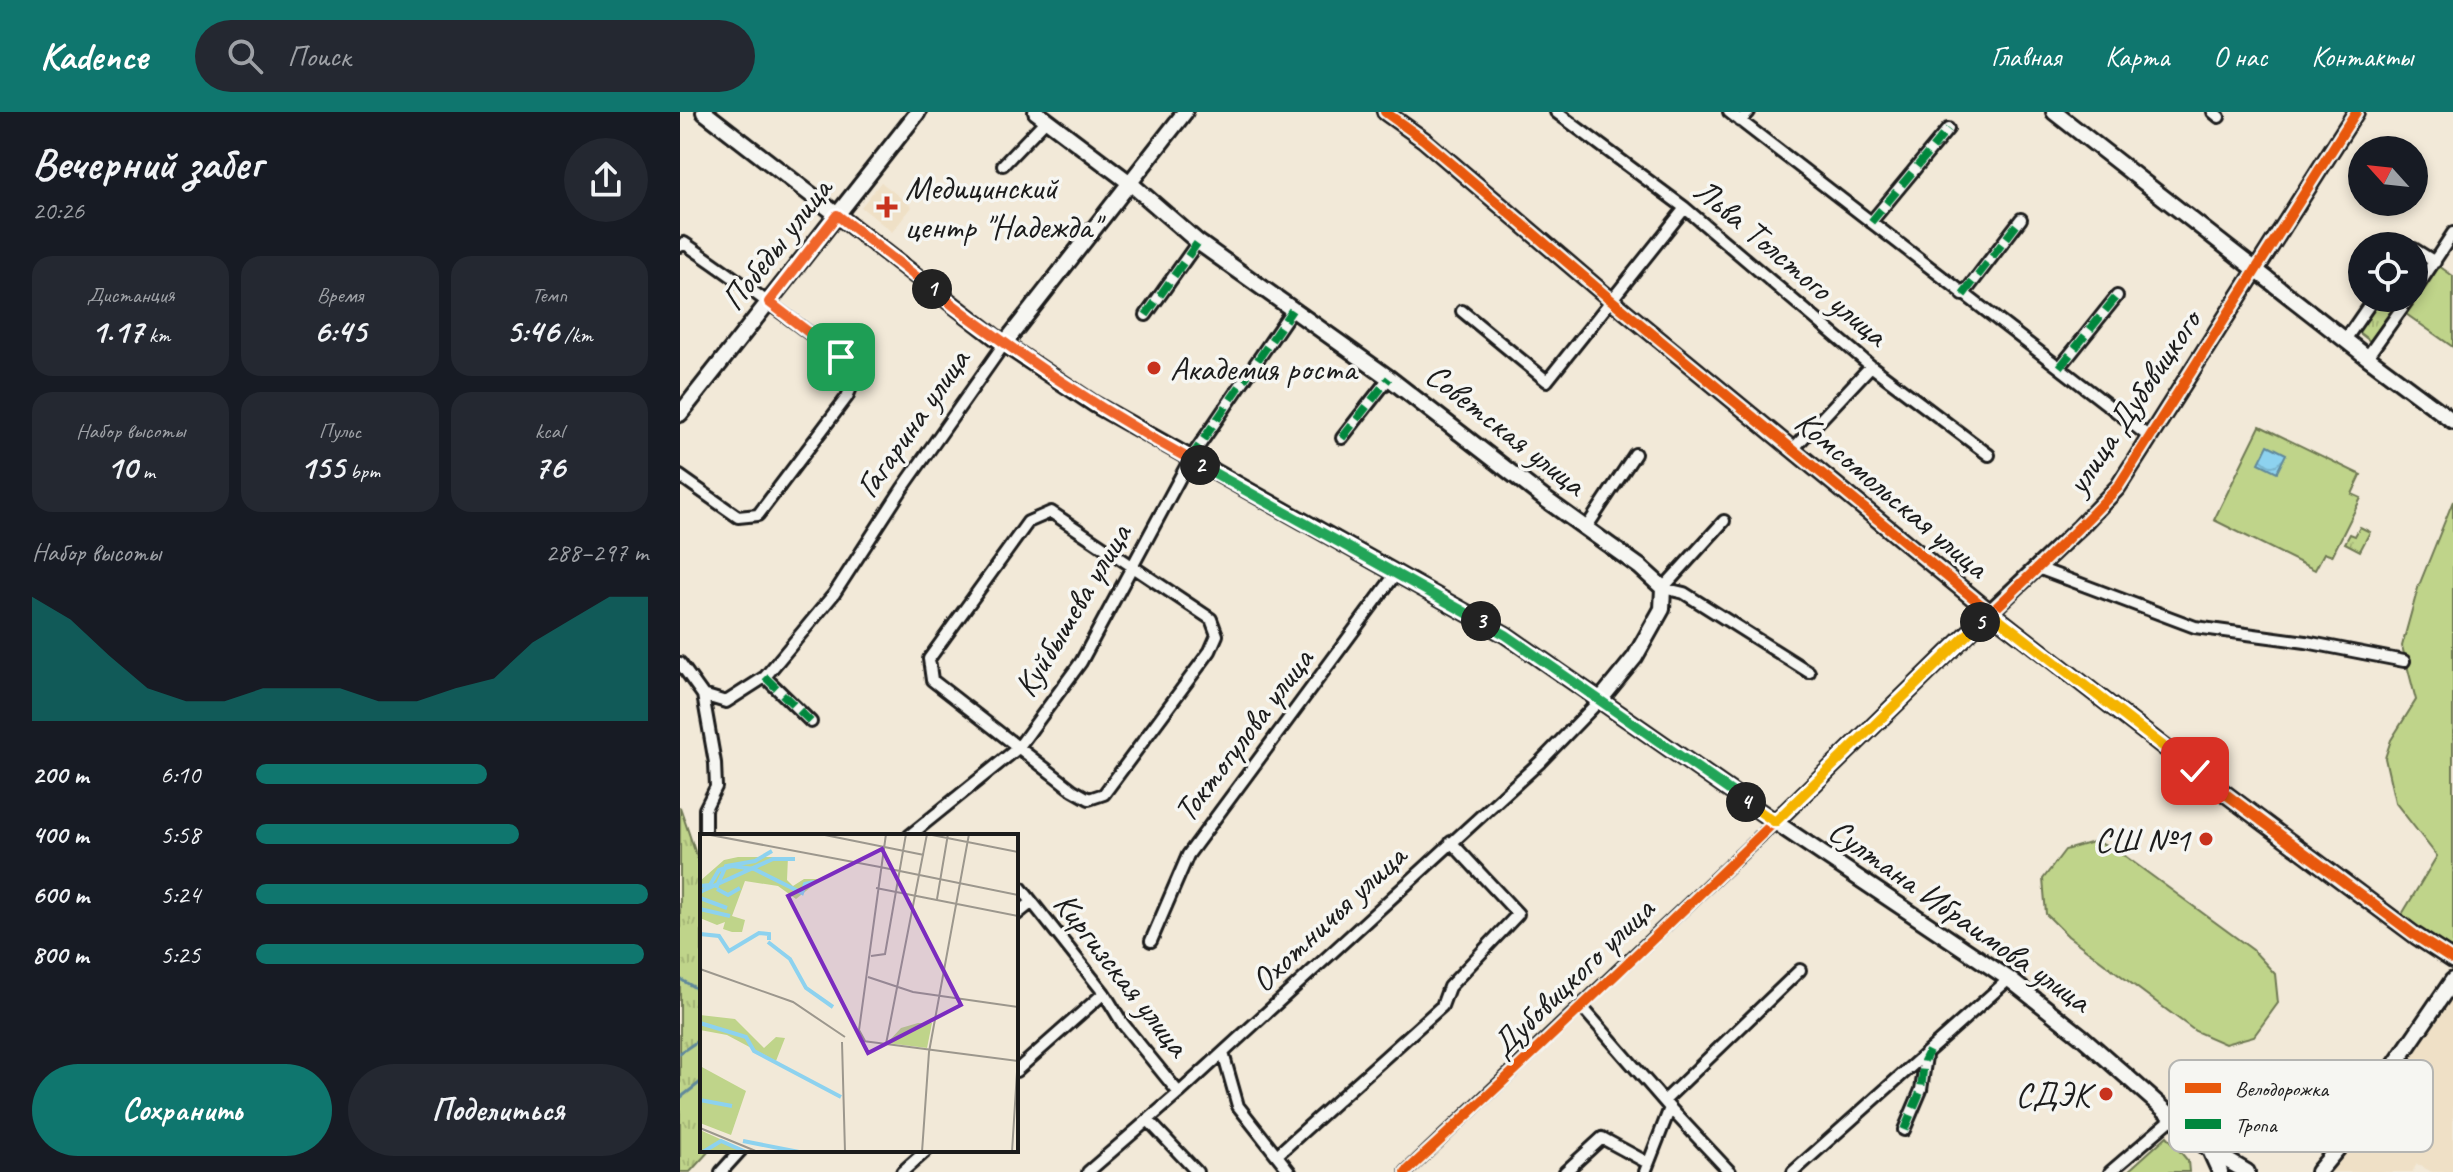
<!DOCTYPE html>
<html lang="ru">
<meta charset="utf-8">
<style>
body{margin:0;font-family:Caveat,sans-serif;background:#242831;color:#f1f3f6;height:100vh;display:flex;flex-direction:column;font-size:30px;white-space:nowrap}
*{box-sizing:border-box;margin:0}
p{font-size:26px;color:#9ea1a6}
.icon{flex:none;width:44px;height:44px;fill:none;stroke:currentColor;stroke-width:2;stroke-linecap:round;stroke-linejoin:round}
.map{position:relative;flex:1;overflow:hidden}
.drawer{display:flex;flex-direction:column;background:#171b24;width:680px}
.drawer>*{flex:none}
.needle{width:52px;rotate:297deg}
.controls{position:absolute;left:1668px;top:24px;display:grid;gap:16px}
.controls a{display:grid;place-items:center;width:80px;height:80px;border-radius:50%;background:#171b24;box-shadow:0 4px 12px #0003;font-size:40px}
.pin{position:absolute;display:grid;place-items:center;width:68px;height:68px;color:#fff;margin:-34px;border-radius:16px;box-shadow:0 4px 12px #0006}
.km{position:absolute;width:40px;height:40px;margin:-20px;border-radius:50%;background:#222;color:#fff;font-size:22px;line-height:40px;text-align:center}
.round{display:grid;place-items:center;flex:none;width:84px;height:84px;border-radius:42px;background:#242831}
.headline{display:flex;align-items:center;justify-content:space-between;height:136px;padding:0 32px}
h1{font-size:44px;font-weight:700;line-height:60px}
.figures{display:grid;grid-template-columns:repeat(3,1fr);gap:12px;height:136px;padding:8px 32px}
.figures div{display:grid;align-content:center;border-radius:20px;background:#242831;text-align:center}
.figures b{font-size:34px;font-weight:700}
.figures small{font-size:22px;font-weight:400}
.figures p{font-size:22px}
.chart{height:224px;padding:16px 32px}
.chart p{display:flex;justify-content:space-between}
.chart svg{width:100%;height:144px;margin-top:8px;fill:#0f766e;opacity:.7}
.button{display:flex;gap:16px;margin-top:auto;padding:16px 32px}
.button a{flex:1;height:92px;border-radius:48px;background:#0f766e;color:#fff;font-size:32px;font-weight:700;line-height:92px;text-align:center}
.button a+a{background:#242831;color:#f1f3f6}
ul{padding:0 32px;list-style:none;font-size:26px}
li{display:grid;grid-template-columns:128px 96px 1fr;align-items:center;height:60px}
li i{height:20px;border-radius:10px;background:#0f766e}
header{display:flex;align-items:center;gap:48px;box-sizing:border-box;height:112px;padding:0 40px;background:#0f766e;color:#fff}
header strong{font-size:38px}
nav{display:flex;gap:44px;margin-inline-start:auto;font-size:28px}
.search{width:560px;height:72px;background:#242831;display:flex;align-items:center;gap:20px;box-sizing:border-box;padding:0 28px;border-radius:44px;color:#9ea1a6;font-size:30px}
main{display:flex;flex:1;min-height:0}
.map>svg:first-child{display:block}
.built{fill:#efe0c6}
.grass{fill:url(#grass-tufts);stroke:#6e7853;stroke-width:2}
.park{fill:#bfd48a;stroke:#6e7853;stroke-width:2}
.water{fill:url(#water-waves);stroke:#60899b;stroke-width:2}
.lines{fill:none;stroke-linecap:round;stroke-linejoin:round}
.stream{stroke:#60899b;stroke-width:3}
.minor-casing{stroke:#1c1c1c;stroke-width:16}
.tertiary-casing{stroke:#1c1c1c;stroke-width:20}
.secondary-casing{stroke:#1c1c1c;stroke-width:20}
.minor{stroke:#f6f6f2;stroke-width:10}
.tertiary{stroke:#f6f6f2;stroke-width:14}
.secondary{stroke:#f6f6f2;stroke-width:14}
.quiet{stroke:#00873e;stroke-width:8;stroke-dasharray:16 8;stroke-linecap:butt}
.cycleway-casing{stroke:#f6f6f2;stroke-width:15}
.cycleway{stroke:#e8590c;stroke-width:10}
.split-1-casing{stroke:#fff;stroke-width:16}
.split-2-casing{stroke:#fff;stroke-width:16}
.split-3-casing{stroke:#fff;stroke-width:16}
.split-4-casing{stroke:#fff;stroke-width:16}
.split-5-casing{stroke:#fff;stroke-width:16}
.split-6-casing{stroke:#fff;stroke-width:16}
.split-1{stroke:#f0652b;stroke-width:10}
.split-2{stroke:#f0652b;stroke-width:10}
.split-3{stroke:#22a559;stroke-width:10}
.split-4{stroke:#22a559;stroke-width:10}
.split-5{stroke:#f5b400;stroke-width:10}
.split-6{stroke:#f5b400;stroke-width:10}
.poi-dot{fill:#c8321e;stroke:#f6f6f2;stroke-width:3}
.labels{text-anchor:middle;dominant-baseline:central;stroke-width:7;stroke-linejoin:round;paint-order:stroke}
.poi-label{font-size:34px;fill:#1c1c1c;stroke:#f6f6f2;text-anchor:start}
.street-label{font-size:34px;fill:#1c1c1c;stroke:#f6f6f2}
.inset-river{fill:none;stroke:#8dd2ef;stroke-width:4}
.inset-road{fill:none;stroke:#9c978d;stroke-width:2}
.view{fill:#7b2cbf;fill-opacity:0.15;stroke:#7b2cbf;stroke-width:4}
.inset-edge{fill:none;stroke:#1c1c1c;stroke-width:4}
.key{fill:#f6f6f2;stroke:#b5b5b2;stroke-width:2}
.key-label{font-size:22px;fill:#1c1c1c}
</style>
<header>
<strong>Kadence</strong>
<div class="search"><svg class="icon" aria-label="search" viewBox="0 0 24 24"><circle cx="10" cy="10" r="6"/><path d="M15 15l6 6"/></svg>Поиск</div>
<nav><a>Главная</a><a>Карта</a><a>О нас</a><a>Контакты</a></nav>
</header>
<main>
<section class="drawer">
<div class="headline"><div><h1>Вечерний забег</h1><p>20:26</p></div><a class="round"><svg class="icon" aria-label="share" viewBox="0 0 24 24"><path d="M12 15V3M7 8l5-5 5 5M5 13v7h14v-7"/></svg></a></div>
<div class="figures">
<div><p>Дистанция</p><b>1.17<small> km</small></b></div>
<div><p>Время</p><b>6:45</b></div>
<div><p>Темп</p><b>5:46<small> /km</small></b></div>
</div>
<div class="figures">
<div><p>Набор высоты</p><b>10<small> m</small></b></div>
<div><p>Пульс</p><b>155<small> bpm</small></b></div>
<div><p>kcal</p><b>76</b></div>
</div>
<div class="chart"><p><span>Набор высоты</span>288–297 m</p>
<svg viewBox="0 0 160 44" preserveAspectRatio="none"><path d="M0 44V6L10 13L20 24L30 34L40 38L50 38L60 34L70 34L80 34L90 38L100 38L110 34L120 31L130 20L140 13L150 6L160 6V44z"/></svg>
</div>
<ul>
<li><b>200 m</b>6:10<i style="width:59%"></i></li>
<li><b>400 m</b>5:58<i style="width:67%"></i></li>
<li><b>600 m</b>5:24<i style="width:100%"></i></li>
<li><b>800 m</b>5:25<i style="width:99%"></i></li>
</ul>
<div class="button"><a>Сохранить</a><a>Поделиться</a></div>
</section>
<div class="map">
<svg width="1773" height="1060" viewBox="0 0 1773 1060">
<defs>
<pattern id="grass-tufts" width="24" height="20" patternUnits="userSpaceOnUse" patternTransform="scale(2)"><rect width="24" height="20" fill="#bfd48a"/><path d="M3 7l-1-3M5 7V3M7 7l1-3M15 17l-1-3M17 17v-4M19 17l1-3" fill="none" stroke="#a4b576"/></pattern>
<pattern id="water-waves" width="16" height="10" patternUnits="userSpaceOnUse" patternTransform="scale(2)"><rect width="16" height="10" fill="#8dd2ef"/><path d="M0 5q4-4 8 0t8 0" fill="none" stroke="#79b4cc"/></pattern>
</defs>
<rect width="100%" height="100%" fill="#f2e9d8"/>
<filter id="ink" filterUnits="userSpaceOnUse"><feTurbulence type="fractalNoise" baseFrequency=".0125" numOctaves="2"/><feDisplacementMap in="SourceGraphic" scale="16" xChannelSelector="R" yChannelSelector="G"/><feConvolveMatrix kernelMatrix="1 2 1 2 8 2 1 2 1" color-interpolation-filters="sRGB"/></filter>
<g filter="url(#ink)">
<!-- built -->
<path class="built" d="M 201,70 L 232,95 L 212,120 L 181,95 Z
M 1773,876 L 1773,1060 L 1752,1060 L 1737,1052 L 1732,1060 L 1650,1060 Z"/>
<!-- grass -->
<path class="grass" d="M 1700,186 L 1720,186 L 1690,229 L 1677,219 Z
M 1680,415 L 1690,420 L 1680,439 L 1665,431 L 1670,422 L 1675,424 Z
M 0,695 L 22,760 L 22,1038 L 30,1038 L 10,1060 L 0,1060 Z"/>
<!-- park -->
<path class="park" d="M 1759,154 L 1773,164 L 1773,235 L 1726,202 Z
M 1580,314 L 1681,363 L 1672,382 L 1681,386 L 1652,444 L 1644,441 L 1635,458 L 1534,408 Z
M 1773,389 L 1773,841 L 1721,804 L 1757,744 L 1715,690 L 1705,646 L 1711,628 L 1736,588 L 1722,534 L 1738,476 Z
M 1416,729 L 1445,744 L 1573,838 L 1595,862 L 1598,891 L 1574,924 L 1545,932 L 1515,919 L 1388,824 L 1366,802 L 1363,767 L 1385,738 Z
M 1487,1024 L 1508,1049 L 1509,1060 L 1447,1060 Z"/>
<!-- water -->
<path class="water" d="M 1588,333 L 1606,342 L 1597,360 L 1579,351 Z"/>
<g class="lines">
<!-- stream -->
<path class="stream" d="M 0,867 L 22,880
M 0,941 L 22,926
M 0,986 L 22,969"/>
<!-- minor casing -->
<g class="minor-casing">
<path id="minor" d="M 876,0 L 1005,96 L 1191,254 L 1309,343
M 1049,0 L 1468,324
M 1533,0 L 1539,5
M 1060,9 L 1069,0
M 323,53 L 367,7
M 1191,110 L 1268,17
M 0,134 L 4,131 C 58,167 109,206 161,245 C 177,259 176,266 167,285 L 78,403 L 58,405 L 0,364
M 1734,137 L 1755,150
M 1734,180 L 1773,121
M 1283,183 L 1341,107
M 782,199 L 867,269 L 1005,96
M 466,203 L 518,130
M 1665,228 L 1694,186
M 1687,245 L 1729,186
M 1380,255 L 1437,184
M 662,326 L 709,266
M 1113,337 L 1191,254
M 371,400 L 531,507 L 537,523 L 530,539 L 424,682 L 409,687 L 393,678 L 252,568 L 249,547 L 348,410 Z
M 1044,409 L 983,476 L 1004,481 L 1129,560
M 906,416 L 955,342
M 1358,456 L 1515,515 L 1626,530 L 1724,549
M 0,551 L 23,583 L 35,651 L 36,675 L 25,697 L 25,724
M 85,565 L 131,610
M 23,583 L 46,590 L 85,565 L 154,482 L 222,377 L 324,232
M 229,724 L 338,636 L 401,550 L 510,347 L 612,198
M 341,776 L 424,881 L 443,912 L 499,981
M 336,803 L 351,791
M 471,829 L 508,743 L 717,460
M 902,895 L 990,996 L 965,1060
M 543,941 L 558,994 L 610,1060
M 336,959 L 424,881
M 984,989 L 1120,858
M 990,996 L 1050,1060
M 468,1008 L 517,1060
M 1224,1018 L 1241,978 L 1246,944
M 597,1043 L 762,894 L 769,875 L 838,802 L 771,730
M 41,1060 L 61,1038
M 222,1060 L 247,1038
M 408,1060 L 499,981 L 860,650 L 920,588
M 726,1060 L 1095,710
M 885,1060 L 922,1026 L 968,1051
M 1113,1060 L 1329,867
M 1430,1060 L 1494,1005"/>
</g>
<!-- tertiary casing -->
<g class="tertiary-casing">
<path id="tertiary" d="M 705,0 L 744,28 L 930,187 L 1310,500 L 1515,659 L 1736,824 L 1773,848
M 1374,0 L 1687,245 L 1773,309
M 0,302 L 157,103
M 1095,710 L 1310,500 L 1400,415 L 1438,375 L 1676,0"/>
</g>
<!-- secondary casing -->
<g class="secondary-casing">
<path id="secondary" d="M 24,0 L 324,232 L 414,292 L 826,523 L 1095,710 L 1329,867 L 1401,924 L 1530,1038 L 1567,1060
M 356,0 L 450,71 L 518,130 L 709,266 L 865,387 L 960,455 L 983,476 L 982,497 L 955,545 L 920,588
M 157,103 L 238,0
M 324,232 L 505,0
M 1530,1038 L 1540,1060
M 1638,1060 L 1658,1036 L 1773,868"/>
</g>
<!-- minor -->
<use href="#minor" class="minor"/>
<!-- tertiary -->
<use href="#tertiary" class="tertiary"/>
<!-- secondary -->
<use href="#secondary" class="secondary"/>
<!-- quiet -->
<path class="quiet" d="M 1191,110 L 1268,17
M 1283,183 L 1341,107
M 466,203 L 518,130
M 1380,255 L 1437,184
M 662,326 L 709,266
M 510,347 L 612,198
M 85,565 L 131,610
M 1224,1018 L 1241,978 L 1244,949 L 1249,939"/>
<!-- cycleway casing -->
<g class="cycleway-casing">
<path id="cycleway" d="M 705,0 L 744,28 L 930,187 L 1310,500 L 1515,659 L 1736,824 L 1773,848
M 726,1060 C 895,903 1061,743 1226,582 C 1296,513 1371,447 1438,375 L 1676,0"/>
</g>
<!-- cycleway -->
<use href="#cycleway" class="cycleway"/>
</g>
</g>
<g class="lines" filter="url(#ink)">
<!-- split-1 casing -->
<g class="split-1-casing">
<path id="split-1" d="M 161,245 L 89,190 L 157,103 L 252,177"/>
</g>
<!-- split-2 casing -->
<g class="split-2-casing">
<path id="split-2" d="M 252,177 C 337,243 425,301 520,353"/>
</g>
<!-- split-3 casing -->
<g class="split-3-casing">
<path id="split-3" d="M 520,353 L 801,509"/>
</g>
<!-- split-4 casing -->
<g class="split-4-casing">
<path id="split-4" d="M 801,509 L 826,523 L 1066,690"/>
</g>
<!-- split-5 casing -->
<g class="split-5-casing">
<path id="split-5" d="M 1066,690 L 1095,710 L 1300,510"/>
</g>
<!-- split-6 casing -->
<g class="split-6-casing">
<path id="split-6" d="M 1300,510 L 1310,500 L 1515,659"/>
</g>
<!-- split-1 -->
<use href="#split-1" class="split-1"/>
<!-- split-2 -->
<use href="#split-2" class="split-2"/>
<!-- split-3 -->
<use href="#split-3" class="split-3"/>
<!-- split-4 -->
<use href="#split-4" class="split-4"/>
<!-- split-5 -->
<use href="#split-5" class="split-5"/>
<!-- split-6 -->
<use href="#split-6" class="split-6"/>
</g>
<!-- markers -->
<g class="poi-dot">
<path d="M203 83h8v8h8v8h-8v8h-8v-8h-8v-8h8z"/>
<circle cx="474" cy="256" r="8"/>
<circle cx="1526" cy="727" r="8"/>
<circle cx="1426" cy="982" r="8"/>
</g>
<g class="labels">
<!-- poi labels -->
<g class="poi-label">
<text x="225" y="75">Медицинский<tspan x="225" dy="39">центр "Надежда"</tspan></text>
<text x="490" y="256">Академия роста</text>
<text x="1510" y="727" text-anchor="end">СШ №1</text>
<text x="1410" y="982" text-anchor="end">СДЭК</text>
</g>
<!-- street labels -->
<g class="street-label">
<text transform="translate(96 132) rotate(-52)">Победы улица</text>
<text transform="translate(1111 150) rotate(40)">Льва Толстого улица</text>
<text transform="translate(1453 290) rotate(-56)">улица Дубовицкого</text>
<text transform="translate(232 311) rotate(-55)">Гагарина улица</text>
<text transform="translate(826 317) rotate(38)">Советская улица</text>
<text transform="translate(1212 382) rotate(40)">Комсомольская улица</text>
<text transform="translate(392 498) rotate(-59)">Куйбышева улица</text>
<text transform="translate(563 623) rotate(-53)">Токтогулова улица</text>
<text transform="translate(1280 803) rotate(35)">Султана Ибраимова улица</text>
<text transform="translate(648 806) rotate(-43)">Охотничья улица</text>
<text transform="translate(442 862) rotate(52)">Киргизская улица</text>
<text transform="translate(892 865) rotate(-44)">Дубовицкого улица</text>
</g>
</g>
<!-- overview -->
<g transform="translate(20 722)">
<rect width="318" height="318" fill="#f2e9d8"/>
<path d="M 38,23 L 88,23 L 87,46 L 93,52 L 104,45 L 121,45 L 96,65 L 78,52 L 45,47 L 32,82 L 45,86 L 42,98 L 32,98 L 23,95 L 25,88 L 17,91 L 0,84 L 0,47 L 24,26 ZM 0,181 L 35,185 L 64,214 L 76,203 L 85,204 L 76,227 L 27,201 L 0,196 Z" fill="#bfd48a"/>
<path d="M 0,232 L 46,257 L 31,301 L 0,289 ZM 0,296 L 49,318 L 0,318 Z" fill="#bfd48a"/>
<path d="M 218,189 L 232,189 L 227,214 L 187,209 L 201,194 Z" fill="#bfd48a"/>
<path class="inset-river" d="M 0,52 L 10,51 L 19,36 L 32,32 L 54,35 L 102,59 L 105,50 L 114,48M 16,54 L 26,32 L 55,27 L 72,17M 17,55 L 28,61 L 40,54M 0,58 L 73,25 L 95,25M 0,64 L 27,74M 0,75 L 30,82M 0,100 L 19,102 L 29,117 L 59,99 L 69,100 L 69,106M 68,108 L 90,125 L 106,154 L 133,173M 0,189 L 46,203 L 54,217 L 141,263M 0,266 L 32,272M 43,307 L 99,318M 3,318 L 21,307 L 46,318"/>
<path class="inset-road" d="M 5,0 L 180,33M 120,0 L 224,21M 227,0 L 318,18M 180,33 L 318,61M 176,54 L 318,82M 237,65 L 248,0M 171,122 L 185,120 L 206,0M 0,135 L 93,168 L 145,203M 168,143 L 213,158 L 318,173M 163,207 L 318,227M 165,207 L 159,196 L 186,0M 142,208 L 145,318M 186,210 L 227,0M 0,294 L 58,318M 222,318 L 229,218 L 269,0M 312,318 L 318,222"/>
<path class="view" d="M 182,15 L 261,171 L 168,219 L 88,62 Z"/>
<rect width="318" height="318" class="inset-edge"/>
</g>
<!-- legend -->
<rect x="1489" y="948" width="264" height="92" rx="12" class="key"/>
<rect x="1505" y="971" width="36" height="10" fill="#e8590c"/>
<rect x="1505" y="1007" width="36" height="10" fill="#00873e"/>
<g class="key-label">
<text x="1555" y="984">Велодорожка</text>
<text x="1555" y="1020">Тропа</text>
</g>
</svg>
<div class="controls">
<a><svg class="needle" viewBox="-14 -14 28 28"><path d="M0-13l5 13h-10z" fill="#e53935"/><path d="M0 13l5-13h-10z" fill="#9ea1a6"/></svg></a>
<a><svg class="icon" aria-label="locate" viewBox="0 0 24 24"><circle cx="12" cy="12" r="6"/><path d="M12 2v4M12 18v4M2 12h4M18 12h4"/></svg></a>
</div>
<div class="pin" style="left:161px;top:245px;background:#1e9e55"><svg class="icon" aria-label="arrive" viewBox="0 0 24 24"><path d="M6 21V4h12l-3 4 3 4H6"/></svg></div>
<div class="pin" style="left:1515px;top:659px;background:#d93025"><svg class="icon" aria-label="check" viewBox="0 0 24 24"><path d="M5 12l5 5 9-10"/></svg></div>
<b class="km" style="left:252px;top:177px">1</b>
<b class="km" style="left:520px;top:353px">2</b>
<b class="km" style="left:801px;top:509px">3</b>
<b class="km" style="left:1066px;top:690px">4</b>
<b class="km" style="left:1300px;top:510px">5</b>
</div>
</main>
